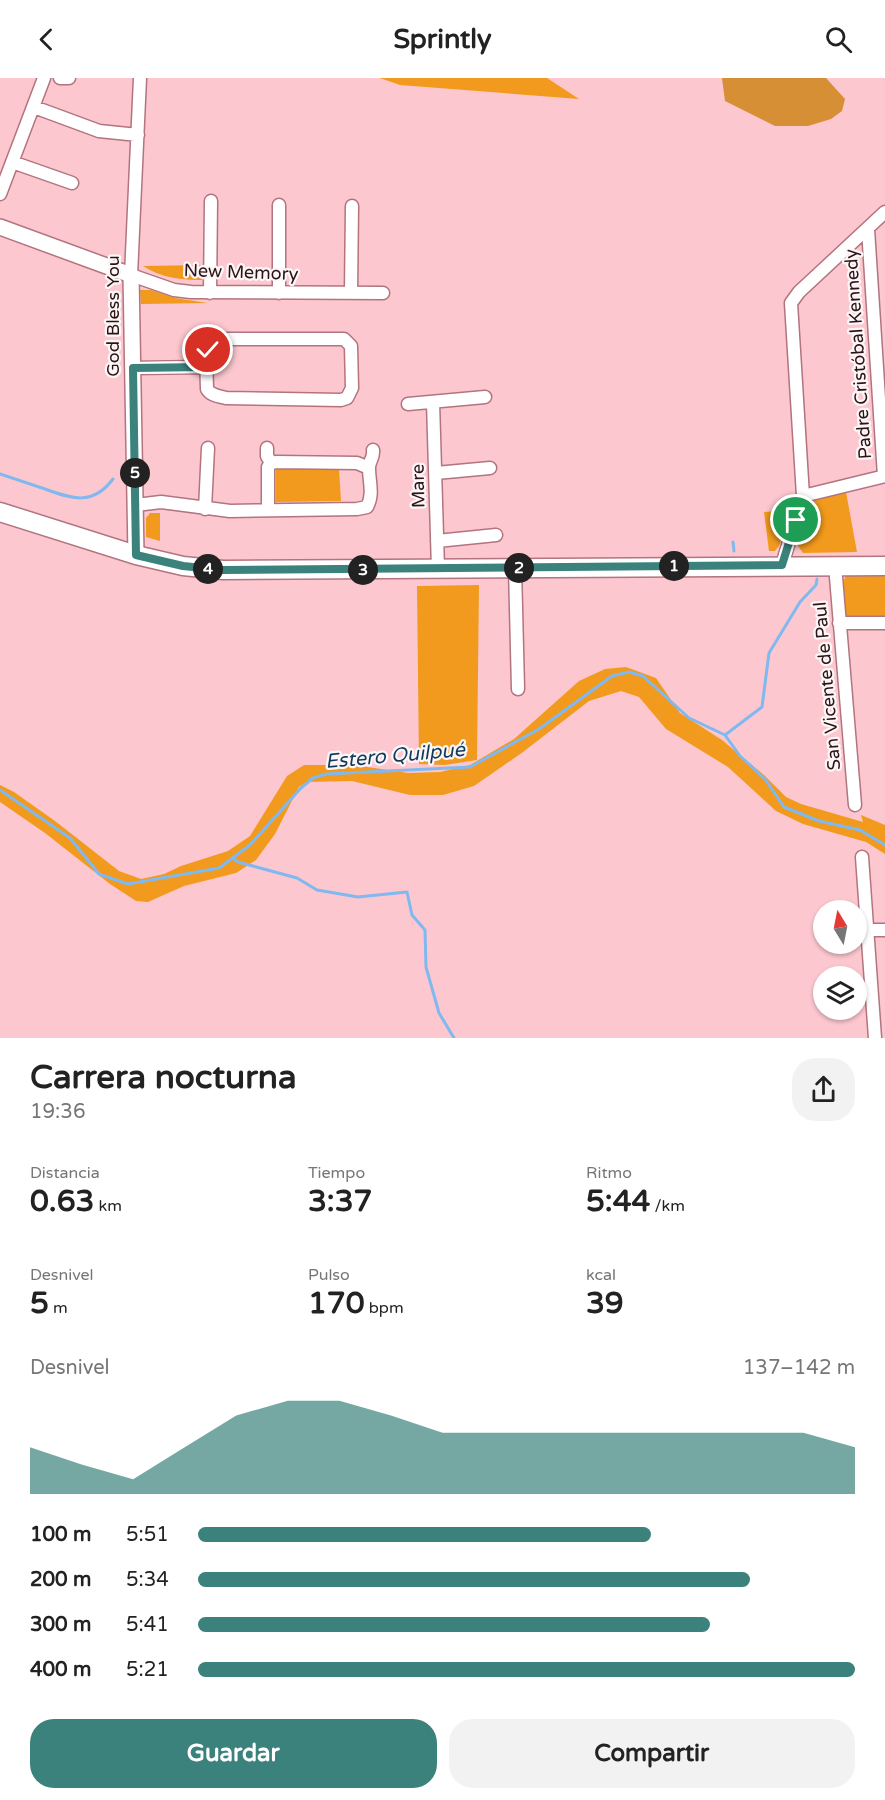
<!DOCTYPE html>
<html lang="es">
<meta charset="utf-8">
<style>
body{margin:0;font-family:"Varela Round",sans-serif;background:#f2f2f2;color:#222;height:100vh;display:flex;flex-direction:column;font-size:22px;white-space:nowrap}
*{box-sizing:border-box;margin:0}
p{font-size:20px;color:#767676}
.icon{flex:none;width:33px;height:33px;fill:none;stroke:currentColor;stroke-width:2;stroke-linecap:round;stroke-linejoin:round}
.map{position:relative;height:960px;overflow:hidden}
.details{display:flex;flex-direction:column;background:#fff;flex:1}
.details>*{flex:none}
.needle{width:39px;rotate:350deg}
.tools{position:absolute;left:813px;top:822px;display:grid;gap:12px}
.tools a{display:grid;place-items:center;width:54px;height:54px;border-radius:50%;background:#fff;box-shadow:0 2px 4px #0004;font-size:30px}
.pin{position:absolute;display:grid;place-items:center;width:51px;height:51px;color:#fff;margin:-26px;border:3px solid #fff;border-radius:50%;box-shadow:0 2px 6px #0007}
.km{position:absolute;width:30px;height:30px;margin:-15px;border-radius:50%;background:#222;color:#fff;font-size:16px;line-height:30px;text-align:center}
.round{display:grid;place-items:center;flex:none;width:63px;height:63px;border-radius:24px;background:#f2f2f2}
.summary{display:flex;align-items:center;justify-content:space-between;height:102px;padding:0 30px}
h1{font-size:33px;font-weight:700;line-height:45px}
.metrics{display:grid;grid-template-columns:repeat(3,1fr);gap:9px;height:102px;padding:6px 30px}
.metrics div{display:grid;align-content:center}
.metrics b{font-size:30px;font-weight:700}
.metrics small{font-size:16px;font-weight:400}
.metrics p{font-size:16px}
.chart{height:168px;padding:12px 30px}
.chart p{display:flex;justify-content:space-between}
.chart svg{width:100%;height:108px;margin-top:6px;fill:#3b827d;opacity:.7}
.primary-button{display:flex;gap:12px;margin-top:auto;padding:12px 30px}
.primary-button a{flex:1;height:69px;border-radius:24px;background:#3b827d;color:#fff;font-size:24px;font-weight:700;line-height:69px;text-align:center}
.primary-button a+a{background:#f2f2f2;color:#222}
ul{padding:0 30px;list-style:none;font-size:20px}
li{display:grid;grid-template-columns:96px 72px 1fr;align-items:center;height:45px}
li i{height:15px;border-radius:8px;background:#3b827d}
header{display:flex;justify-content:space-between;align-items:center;height:78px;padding:0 30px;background:#fff;font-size:27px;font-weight:700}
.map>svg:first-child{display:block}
.green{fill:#f29a1d}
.forest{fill:#d68f35}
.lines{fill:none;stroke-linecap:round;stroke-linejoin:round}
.stream{stroke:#7fb9f0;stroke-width:3}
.minor-casing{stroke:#b2747f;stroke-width:15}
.tertiary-casing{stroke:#b2747f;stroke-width:18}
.primary-casing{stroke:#b2747f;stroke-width:21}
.minor{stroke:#fff;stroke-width:12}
.tertiary{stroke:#fff;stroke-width:15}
.primary{stroke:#fff;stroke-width:18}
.route-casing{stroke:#fff;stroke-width:12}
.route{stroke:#3b827d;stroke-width:8}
.labels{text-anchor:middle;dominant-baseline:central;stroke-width:4.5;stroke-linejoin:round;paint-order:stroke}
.street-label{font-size:18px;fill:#2b1418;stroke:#fdf6f7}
.water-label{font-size:20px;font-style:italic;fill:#0f3a5e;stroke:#fdf6f7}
</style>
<header><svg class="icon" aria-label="back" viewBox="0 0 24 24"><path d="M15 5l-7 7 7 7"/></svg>Sprintly<svg class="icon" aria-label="search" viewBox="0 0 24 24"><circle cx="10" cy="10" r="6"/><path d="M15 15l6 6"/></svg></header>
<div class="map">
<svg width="885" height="960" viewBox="0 0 885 960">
<rect width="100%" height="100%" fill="#fdc7cf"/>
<!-- green -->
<path class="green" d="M 380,0 L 547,0 L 579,21 L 400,7 Z
M 202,187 L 202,202 C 182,202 161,200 143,188 Z
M 140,212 L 151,212 L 175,220 L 208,225 L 141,226 Z
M 276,391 L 339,391 L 341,423 L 276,424 Z
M 846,414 L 857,474 L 803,475 L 798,468 L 808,428 L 812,423 Z
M 791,432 L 779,468 L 775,473 L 769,473 L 764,434 Z
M 150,435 L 160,435 L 160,463 L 146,459 L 146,440 Z
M 846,497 L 885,498 L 885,542 L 849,543 C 841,533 840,508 846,497 Z
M 479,507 L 477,682 L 445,687 L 419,686 L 417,508 Z
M 626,589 L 656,600 L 680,635 L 722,662 L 764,697 L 786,719 L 801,726 L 863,744 L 861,737 L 885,747 L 885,776 L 866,764 L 803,746 L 776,733 L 728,689 L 666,651 L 639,619 L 621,613 L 589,623 L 523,674 L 474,708 L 443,717 L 410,717 L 352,703 L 307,704 L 299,709 L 275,756 L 256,782 L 236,795 L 184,808 L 148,824 L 136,823 L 110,806 L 45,755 L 0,724 L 0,707 L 14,714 L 55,743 L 119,793 L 141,801 L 164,796 L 181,788 L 228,773 L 250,758 L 287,698 L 304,687 L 354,687 L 408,695 L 440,694 L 470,687 L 514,661 L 579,603 L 605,591 Z"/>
<!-- forest -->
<path class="forest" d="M 722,0 L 826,0 L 845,21 L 842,33 L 831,41 L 808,48 L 775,48 L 725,23 Z"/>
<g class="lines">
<!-- stream -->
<path class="stream" d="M 0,396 C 15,401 30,406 45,411 C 72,421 93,428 113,401
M 733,464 L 734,473
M 725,657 L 762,629 L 769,575 L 800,524 L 816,507 L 817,501
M 0,712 L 70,760 L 99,796 L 128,806 L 219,790 L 250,767 L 301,710 L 313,700 L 326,696 L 470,689 L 539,651 L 612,598 L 629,594 L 643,598 L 689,640 L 725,657 L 740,678 L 765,701 L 784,729 L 819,743 L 860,752 L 885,767
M 233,780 L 238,784 L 297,800 L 317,812 L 358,819 L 407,814 L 412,837 L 425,852 L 426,889 L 439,935 L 454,960"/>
<!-- minor casing -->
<g class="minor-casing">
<path id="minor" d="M 60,0 L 69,0
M 140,0 L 131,197 L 174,212 L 191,214 L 383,215
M 34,29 L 99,53 L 138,57
M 12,84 L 72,105
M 0,116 L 44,0
M 868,151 L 884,398
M 210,215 L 211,123
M 279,215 L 279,127
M 351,215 L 352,128
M 223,261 L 344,261 L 351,268 L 352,310 L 347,320 L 341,322 L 226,320 C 219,318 211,318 207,311 L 206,278 L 210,266 Z
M 133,290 L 205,289
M 433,324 L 438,491
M 408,326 L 485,319
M 267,370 L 267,378 L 271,385 L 268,389 L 268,432
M 271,385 L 277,384 L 357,385 L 369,390
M 436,395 L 490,390
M 803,418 L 885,398
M 136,427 L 161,424 L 230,433 L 357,431 L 367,429 C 374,416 369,404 369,390 C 369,383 374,380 373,372
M 205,431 L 208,370
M 437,463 L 496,457
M 782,487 L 803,418 L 791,225 L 799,214 L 885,134
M 835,487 L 855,727
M 515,490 L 518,611
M 839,545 L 885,545
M 862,779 L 875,960
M 867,852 L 885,852"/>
</g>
<!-- tertiary casing -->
<g class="tertiary-casing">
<path id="tertiary" d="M 0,149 L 131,197 L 136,477"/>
</g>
<!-- primary casing -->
<g class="primary-casing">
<path id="primary" d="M 0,434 L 136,477 L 183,488 L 223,492 L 885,488"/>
</g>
<!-- minor -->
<use href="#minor" class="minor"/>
<!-- tertiary -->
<use href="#tertiary" class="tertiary"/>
<!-- primary -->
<use href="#primary" class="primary"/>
</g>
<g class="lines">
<!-- route casing -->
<g class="route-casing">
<path id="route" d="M 208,272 L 205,289 L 133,290 L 136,477 L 183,488 L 223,492 L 782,487 L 796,442"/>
</g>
<!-- route -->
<use href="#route" class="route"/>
</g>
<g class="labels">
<!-- street labels -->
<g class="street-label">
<text transform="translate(241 194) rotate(2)">New Memory</text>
<text transform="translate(113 238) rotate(-90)">God Bless You</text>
<text transform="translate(858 276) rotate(-94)">Padre Cristóbal Kennedy</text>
<text transform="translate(418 408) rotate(-91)">Mare</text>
<text transform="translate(827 608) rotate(-95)">San Vicente de Paul</text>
</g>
<!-- water labels -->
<g class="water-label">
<text transform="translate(395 678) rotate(-5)">Estero Quilpué</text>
</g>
</g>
</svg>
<div class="tools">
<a><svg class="needle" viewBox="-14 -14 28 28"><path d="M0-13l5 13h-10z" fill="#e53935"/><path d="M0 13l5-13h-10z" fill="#767676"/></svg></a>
<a><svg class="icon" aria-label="layers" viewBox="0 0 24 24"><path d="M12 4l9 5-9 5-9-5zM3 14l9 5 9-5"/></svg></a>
</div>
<div class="pin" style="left:796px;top:442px;background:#1e9e55"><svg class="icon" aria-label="arrive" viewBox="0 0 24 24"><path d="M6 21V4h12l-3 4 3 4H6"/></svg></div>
<div class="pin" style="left:208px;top:272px;background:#d93025"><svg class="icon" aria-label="check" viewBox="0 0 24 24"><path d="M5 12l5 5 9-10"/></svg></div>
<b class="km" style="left:674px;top:488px">1</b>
<b class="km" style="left:519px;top:490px">2</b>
<b class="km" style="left:363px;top:492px">3</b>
<b class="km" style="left:208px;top:491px">4</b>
<b class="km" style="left:135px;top:395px">5</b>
</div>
<section class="details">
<div class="summary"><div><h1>Carrera nocturna</h1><p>19:36</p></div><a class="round"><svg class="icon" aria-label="share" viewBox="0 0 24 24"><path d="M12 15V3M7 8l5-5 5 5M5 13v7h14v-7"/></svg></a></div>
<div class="metrics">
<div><p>Distancia</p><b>0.63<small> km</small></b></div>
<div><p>Tiempo</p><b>3:37</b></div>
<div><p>Ritmo</p><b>5:44<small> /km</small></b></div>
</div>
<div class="metrics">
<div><p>Desnivel</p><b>5<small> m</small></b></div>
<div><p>Pulso</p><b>170<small> bpm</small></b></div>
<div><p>kcal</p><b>39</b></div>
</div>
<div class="chart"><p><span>Desnivel</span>137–142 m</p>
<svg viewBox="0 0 160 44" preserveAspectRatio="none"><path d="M0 44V25L10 32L20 38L30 25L40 12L50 6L60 6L70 12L80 19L90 19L100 19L110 19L120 19L130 19L140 19L150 19L160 25V44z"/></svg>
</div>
<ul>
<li><b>100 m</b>5:51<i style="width:69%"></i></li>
<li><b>200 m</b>5:34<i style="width:84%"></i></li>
<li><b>300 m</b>5:41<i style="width:78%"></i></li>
<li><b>400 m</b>5:21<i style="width:100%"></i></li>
</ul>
<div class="primary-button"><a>Guardar</a><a>Compartir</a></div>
</section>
